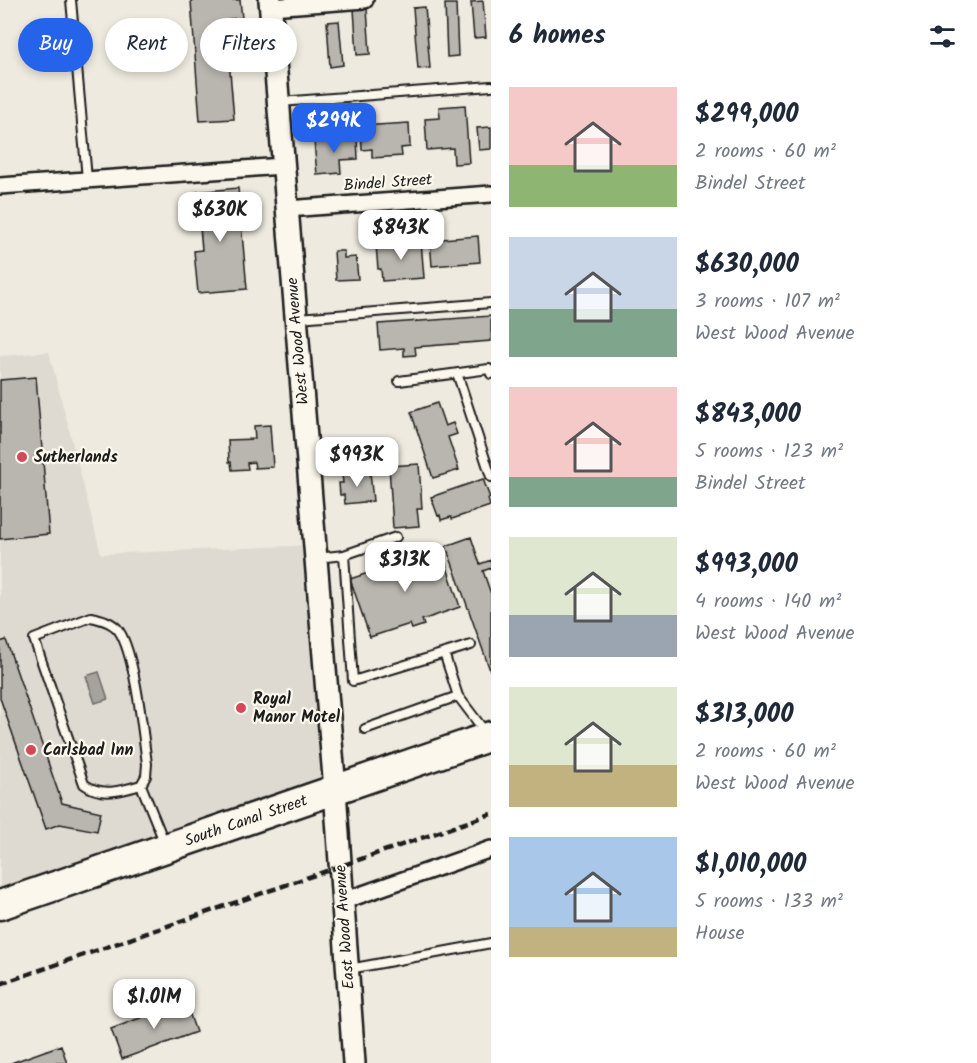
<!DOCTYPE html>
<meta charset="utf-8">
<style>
:root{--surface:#fff;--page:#f6f6f7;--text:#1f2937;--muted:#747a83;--accent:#2563eb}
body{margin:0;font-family:Kalam,sans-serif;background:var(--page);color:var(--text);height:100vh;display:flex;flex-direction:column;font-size:22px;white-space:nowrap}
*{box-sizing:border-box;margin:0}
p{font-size:20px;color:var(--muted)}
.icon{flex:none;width:33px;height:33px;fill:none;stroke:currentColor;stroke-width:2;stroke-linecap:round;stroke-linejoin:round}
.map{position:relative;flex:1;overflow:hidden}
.side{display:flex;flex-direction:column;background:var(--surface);width:486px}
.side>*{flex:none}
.top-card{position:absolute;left:18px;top:18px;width:382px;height:54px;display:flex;gap:12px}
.price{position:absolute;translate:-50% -51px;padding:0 14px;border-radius:12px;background:#fff;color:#222;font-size:20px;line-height:39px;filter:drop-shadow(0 2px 3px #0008)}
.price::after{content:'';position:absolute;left:50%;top:36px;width:18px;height:14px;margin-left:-9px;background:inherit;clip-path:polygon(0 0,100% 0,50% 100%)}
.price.on{background:var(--accent);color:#fff}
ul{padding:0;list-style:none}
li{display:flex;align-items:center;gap:18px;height:150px;padding:0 18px}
li span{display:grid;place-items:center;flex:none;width:168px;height:120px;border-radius:0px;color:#555}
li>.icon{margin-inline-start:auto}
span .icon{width:72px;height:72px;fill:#fffc;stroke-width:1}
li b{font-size:26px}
h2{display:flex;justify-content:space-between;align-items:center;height:72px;padding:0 18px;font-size:26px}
.tag{padding:0 21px;border-radius:27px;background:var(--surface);box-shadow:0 3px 9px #0003;font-size:21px;line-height:54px}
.tag.on{background:var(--accent);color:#fff}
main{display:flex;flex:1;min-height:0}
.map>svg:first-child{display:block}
.built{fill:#dedad1}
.water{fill:#a6a39d;stroke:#6f6d69;stroke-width:1.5}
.building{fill:#b9b6af;stroke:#1c1c1c;stroke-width:1.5}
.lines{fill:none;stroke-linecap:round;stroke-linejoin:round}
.lane-casing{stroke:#1c1c1c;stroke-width:12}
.street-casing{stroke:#1c1c1c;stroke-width:20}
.secondary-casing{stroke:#1c1c1c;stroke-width:26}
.highway-casing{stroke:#1c1c1c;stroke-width:33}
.lane{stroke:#fbf7ec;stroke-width:8}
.street{stroke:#fbf7ec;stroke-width:15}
.secondary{stroke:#fbf7ec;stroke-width:21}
.highway{stroke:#fbf7ec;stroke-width:28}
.rail{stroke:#1c1c1c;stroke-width:4.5;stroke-dasharray:9 4.5;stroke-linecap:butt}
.poi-dot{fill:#d1495b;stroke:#fbf7ec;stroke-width:2}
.labels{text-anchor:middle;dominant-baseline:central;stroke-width:4.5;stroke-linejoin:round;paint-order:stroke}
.street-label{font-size:16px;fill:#1c1c1c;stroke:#fbf7ec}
.poi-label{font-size:16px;font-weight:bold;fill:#1c1c1c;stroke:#fbf7ec;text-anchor:start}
</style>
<main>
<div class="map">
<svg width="491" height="1063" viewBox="0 0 491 1063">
<rect width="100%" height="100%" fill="#eeeadf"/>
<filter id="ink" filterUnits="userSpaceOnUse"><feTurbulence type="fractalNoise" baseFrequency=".0167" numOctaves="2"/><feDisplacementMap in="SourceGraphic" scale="12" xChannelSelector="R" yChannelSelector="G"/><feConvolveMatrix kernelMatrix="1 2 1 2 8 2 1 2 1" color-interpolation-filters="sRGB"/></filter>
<g filter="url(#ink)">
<path class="built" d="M49,352L101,554L315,545L335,790L0,905V356Z"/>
<path class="water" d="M99,672L108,699L95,703L86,676Z"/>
<path class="building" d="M198,0H240L242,18L229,19L230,24H226L234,119L200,121L191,1Z
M483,1L486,37L474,38L471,2Z
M445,4H456L458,56L447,57Z
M425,7L430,68L418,69L413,8Z
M354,9H367L370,54L357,55Z
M339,21L343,65L330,67L327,22Z
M338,104L339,121L318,123L317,106Z
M465,105L469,163L454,164L453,148L427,150L425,119L440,118L439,107Z
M409,123L410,147L401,148L402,156L372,158V149L362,150L361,126Z
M491,127V149L479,150L477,128Z
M357,138L358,159L340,160L341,173L317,175L314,141Z
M238,188L247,289L198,293L194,251L202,250L197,192Z
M478,236L480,262L432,266L430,240Z
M421,241L424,278L382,281L381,269H378L376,245Z
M334,251H344V258L356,257L358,279L336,280Z
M491,316V341L415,347L416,355L404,356V348L380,350L378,324Z
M36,377L49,534L0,539V380Z
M437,403L445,426L453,423L457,434L448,437L459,470L433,478L411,412Z
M270,425L273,467L255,468L254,462L247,463L248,469L232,470L231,462H229L228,440L255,439L254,426Z
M374,442L375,458L328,462L327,446Z
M419,464L422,509H417L419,526L393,528L389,466Z
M370,472L373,501L345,504L344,495H340L339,483H343L342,474Z
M483,479L490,498L488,499L490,506L452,519L451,517L441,520L440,515L438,516L431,497Z
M471,537L480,564L491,560V568L483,571L491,594V673L446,546Z
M441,549L460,607L422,620L424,625L412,629L410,624L370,637L350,579Z
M6,640L62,803L101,812L97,831L60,824L46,829L0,698V642Z
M185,1001L196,1032L122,1059L111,1029Z
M61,1045L67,1063H11Z"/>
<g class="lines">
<g class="lane-casing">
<path id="lane" d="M71,0L87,179
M280,102L491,86
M298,318L491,303
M457,373L491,477
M399,381L489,369L491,374
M344,555L353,681L471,645
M317,558L344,555L396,537
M91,617C101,619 113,622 119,631C135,654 143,733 147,764L146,776L141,785C121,791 101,797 84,784L34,639Z
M444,653L458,696L486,733
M365,729L458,696
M141,785L165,844
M349,969L491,943"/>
</g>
<g class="street-casing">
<path id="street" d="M270,7L365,0
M0,186L283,166
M287,209L491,194
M343,901L491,849"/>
</g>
<g class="secondary-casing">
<path id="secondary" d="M270,0L335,790L354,1063"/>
</g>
<g class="highway-casing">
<path id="highway" d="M0,905L491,736"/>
</g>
<use href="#lane" class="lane"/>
<use href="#street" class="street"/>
<use href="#secondary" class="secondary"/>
<use href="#highway" class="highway"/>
<path class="rail" d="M0,984L491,814"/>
</g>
</g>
<g class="poi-dot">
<circle cx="22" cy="457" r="6"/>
<circle cx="241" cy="708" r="6"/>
<circle cx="31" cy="750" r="6"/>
</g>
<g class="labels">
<g class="street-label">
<text transform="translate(388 183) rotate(-4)">Bindel Street</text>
<text transform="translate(298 341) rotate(-95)">West Wood Avenue</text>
<text transform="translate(246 821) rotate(-19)">South Canal Street</text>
<text transform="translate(345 927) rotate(-94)">East Wood Avenue</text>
</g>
<g class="poi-label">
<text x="34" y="457">Sutherlands</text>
<text x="253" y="699">Royal<tspan x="253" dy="18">Manor Motel</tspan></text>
<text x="43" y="750">Carlsbad Inn</text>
</g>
</g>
</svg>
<b class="price on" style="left:334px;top:154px">$299K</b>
<b class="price" style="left:220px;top:243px">$630K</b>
<b class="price" style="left:401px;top:261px">$843K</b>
<b class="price" style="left:357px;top:488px">$993K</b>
<b class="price" style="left:405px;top:593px">$313K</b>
<b class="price" style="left:154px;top:1030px">$1.01M</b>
<div class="top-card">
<a class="tag on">Buy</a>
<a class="tag">Rent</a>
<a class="tag">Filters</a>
</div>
</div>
<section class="side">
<h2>6 homes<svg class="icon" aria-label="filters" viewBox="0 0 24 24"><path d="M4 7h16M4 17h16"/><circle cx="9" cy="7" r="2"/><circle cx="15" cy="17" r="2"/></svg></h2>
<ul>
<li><span style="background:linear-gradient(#f6c9c9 65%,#8fb573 0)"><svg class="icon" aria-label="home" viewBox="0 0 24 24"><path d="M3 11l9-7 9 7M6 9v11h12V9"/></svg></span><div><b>$299,000</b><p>2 rooms · 60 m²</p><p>Bindel Street</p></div></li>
<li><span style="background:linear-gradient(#c9d6e8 60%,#7fa58c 0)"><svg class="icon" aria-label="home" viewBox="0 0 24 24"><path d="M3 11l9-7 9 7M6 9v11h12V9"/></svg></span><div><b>$630,000</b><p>3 rooms · 107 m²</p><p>West Wood Avenue</p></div></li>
<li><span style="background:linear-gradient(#f6c9c9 75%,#7fa58c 0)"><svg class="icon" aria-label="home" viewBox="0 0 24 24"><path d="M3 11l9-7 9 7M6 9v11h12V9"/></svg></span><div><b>$843,000</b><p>5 rooms · 123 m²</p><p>Bindel Street</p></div></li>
<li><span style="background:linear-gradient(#dfe7d0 65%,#9aa5b1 0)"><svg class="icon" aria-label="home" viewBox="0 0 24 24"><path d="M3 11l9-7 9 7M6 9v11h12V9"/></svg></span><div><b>$993,000</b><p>4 rooms · 140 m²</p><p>West Wood Avenue</p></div></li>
<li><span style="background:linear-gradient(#dfe7d0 65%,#c2b280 0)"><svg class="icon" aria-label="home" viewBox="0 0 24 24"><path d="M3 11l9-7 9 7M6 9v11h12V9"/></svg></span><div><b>$313,000</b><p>2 rooms · 60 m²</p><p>West Wood Avenue</p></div></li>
<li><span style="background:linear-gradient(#a9c7e8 75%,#c2b280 0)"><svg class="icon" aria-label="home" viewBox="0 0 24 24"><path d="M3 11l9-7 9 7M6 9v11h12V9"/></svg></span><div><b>$1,010,000</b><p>5 rooms · 133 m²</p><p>House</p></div></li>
</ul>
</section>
</main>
